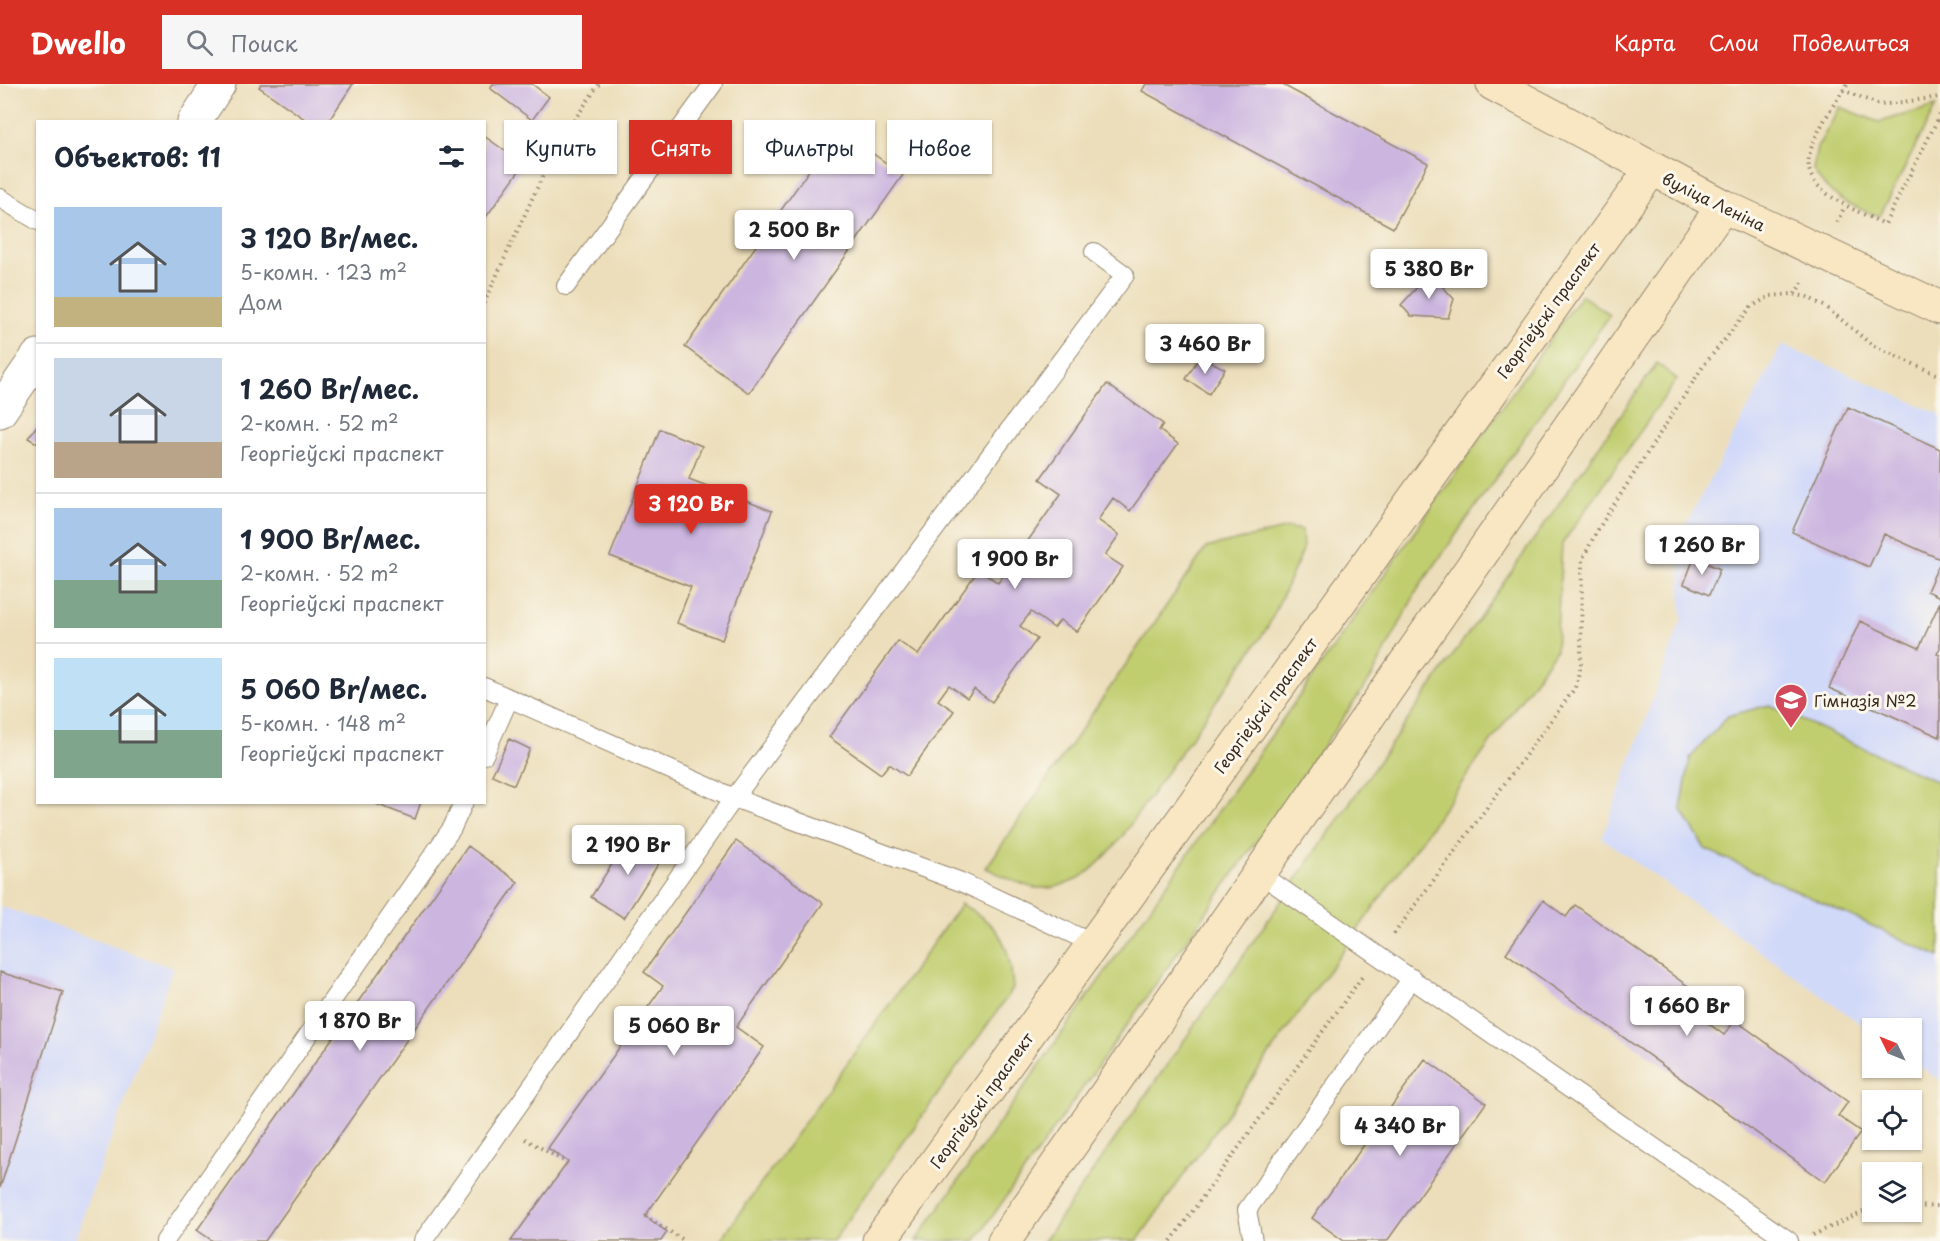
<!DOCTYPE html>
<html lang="ru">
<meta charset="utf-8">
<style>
:root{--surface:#fff;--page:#f6f6f7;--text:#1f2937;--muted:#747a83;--line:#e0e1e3;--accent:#d93025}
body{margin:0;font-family:"Playpen Sans",sans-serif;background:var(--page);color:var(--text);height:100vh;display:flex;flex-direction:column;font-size:22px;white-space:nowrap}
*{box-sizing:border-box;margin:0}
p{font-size:20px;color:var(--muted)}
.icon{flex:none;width:33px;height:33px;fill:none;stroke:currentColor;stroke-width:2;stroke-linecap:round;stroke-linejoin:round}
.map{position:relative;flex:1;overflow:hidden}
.details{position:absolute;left:36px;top:36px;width:450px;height:684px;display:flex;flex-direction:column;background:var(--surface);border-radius:0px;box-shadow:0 2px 4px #0004}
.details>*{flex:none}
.guide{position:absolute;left:504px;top:36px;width:570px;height:54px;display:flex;gap:12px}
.needle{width:39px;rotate:313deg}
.fabs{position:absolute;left:1862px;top:934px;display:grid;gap:12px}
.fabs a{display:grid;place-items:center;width:60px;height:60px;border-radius:0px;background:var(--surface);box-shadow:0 2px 4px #0004;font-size:30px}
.price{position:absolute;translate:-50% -51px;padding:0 14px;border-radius:6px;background:#fff;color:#222;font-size:20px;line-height:39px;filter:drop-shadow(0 2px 3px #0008)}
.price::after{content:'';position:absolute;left:50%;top:36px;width:18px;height:14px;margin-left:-9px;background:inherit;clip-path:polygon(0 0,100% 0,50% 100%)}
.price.selected{background:var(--accent);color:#fff}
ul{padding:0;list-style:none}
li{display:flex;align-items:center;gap:18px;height:150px;padding:0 18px}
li+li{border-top:2px solid var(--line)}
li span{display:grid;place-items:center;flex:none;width:168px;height:120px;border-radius:0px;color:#555}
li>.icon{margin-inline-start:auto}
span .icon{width:72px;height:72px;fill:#fffc;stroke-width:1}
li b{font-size:26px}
h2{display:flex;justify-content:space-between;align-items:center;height:72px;padding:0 18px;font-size:26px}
.tag{padding:0 21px;border-radius:0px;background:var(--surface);box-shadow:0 2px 4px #0004;font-size:21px;line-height:54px}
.tag.selected{background:var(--accent);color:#fff}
header{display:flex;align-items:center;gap:36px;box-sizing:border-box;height:84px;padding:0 30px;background:var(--accent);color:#fff}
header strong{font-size:28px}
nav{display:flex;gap:33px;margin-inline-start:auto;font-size:21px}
.search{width:420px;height:54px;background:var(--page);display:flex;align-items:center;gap:15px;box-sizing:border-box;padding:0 21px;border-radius:0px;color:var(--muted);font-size:22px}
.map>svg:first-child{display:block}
.built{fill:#d1d9f9}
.green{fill:#c1ce70;stroke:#7e7c47;stroke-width:1.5}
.building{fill:#ccb6e0}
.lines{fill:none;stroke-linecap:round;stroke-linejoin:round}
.service-casing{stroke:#94846c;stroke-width:20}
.minor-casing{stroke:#94846c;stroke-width:35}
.secondary-casing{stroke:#94846c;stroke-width:35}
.path{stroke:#94846c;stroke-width:4;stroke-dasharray:1.5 4.5;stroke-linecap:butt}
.service{stroke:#fff;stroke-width:18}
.minor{stroke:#fff;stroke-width:33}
.secondary{stroke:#f9e7c3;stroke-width:33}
.labels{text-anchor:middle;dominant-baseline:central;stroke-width:6;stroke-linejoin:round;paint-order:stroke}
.street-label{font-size:16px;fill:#3b2a1e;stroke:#fbf7ec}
.poi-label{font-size:16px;fill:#3b2a1e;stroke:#fbf7ec;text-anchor:start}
</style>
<header>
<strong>Dwello</strong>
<div class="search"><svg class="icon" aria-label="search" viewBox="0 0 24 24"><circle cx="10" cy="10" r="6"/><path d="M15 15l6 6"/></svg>Поиск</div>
<nav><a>Карта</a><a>Слои</a><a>Поделиться</a></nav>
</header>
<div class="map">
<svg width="1940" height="1157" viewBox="0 0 1940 1157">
<rect width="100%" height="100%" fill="#fbf7ec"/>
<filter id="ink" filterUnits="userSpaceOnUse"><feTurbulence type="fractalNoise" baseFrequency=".0167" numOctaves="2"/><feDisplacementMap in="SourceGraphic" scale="12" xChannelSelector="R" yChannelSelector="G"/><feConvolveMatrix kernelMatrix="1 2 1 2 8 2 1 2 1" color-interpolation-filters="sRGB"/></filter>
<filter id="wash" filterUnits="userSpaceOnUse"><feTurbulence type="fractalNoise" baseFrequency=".008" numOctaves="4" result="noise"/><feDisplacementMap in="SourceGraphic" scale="24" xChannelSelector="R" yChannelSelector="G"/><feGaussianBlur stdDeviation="1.35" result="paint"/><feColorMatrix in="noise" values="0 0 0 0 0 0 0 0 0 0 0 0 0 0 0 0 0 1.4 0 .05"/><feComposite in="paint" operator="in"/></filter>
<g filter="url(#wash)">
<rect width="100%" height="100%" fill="#ecdeba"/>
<path class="built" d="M1782,261L1940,330V997L1911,976V945H1872V948L1602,754L1682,535L1678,455Z
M0,822L173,884L74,1157H0Z"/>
<path class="green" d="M1936,22L1880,132C1852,124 1827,111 1813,86L1817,64L1840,23L1879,38Z
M1581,211L1610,231L1418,505L1371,594L975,1157H916Z
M1657,279L1677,295L1562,460L1556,566L1137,1157H1044Z
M1288,444L1302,446L1303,466L1268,543L1121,754C1099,781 1076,806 1037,804C1025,804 998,789 986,784L1206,464Z
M1769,621L1940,699V873L1705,765L1681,725L1690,674L1728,632Z
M961,820C1001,842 1010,859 1013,905L833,1157H720Z"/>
<g id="blocks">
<path class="building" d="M261,0H353L328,38H309L259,3Z
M493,0H532L549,13L532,36L490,4Z
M1146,0H1281L1428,79L1393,144L1142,7Z
M838,45L903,91L749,309L685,263Z
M484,52L524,80L484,136Z
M1430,189L1454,215L1448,234L1411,232L1401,221Z
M1200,272L1225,285L1209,310L1186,295Z
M1107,300L1163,340L1159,346L1178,360L1130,427L1113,414L1098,436L1119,451L1105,471L1123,483L1077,548L1060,536L1054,544L1031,528L1020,542L1037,555L992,618L974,605L967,614L949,601L938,616L954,627L907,692L889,680L881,690L829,653L898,557L918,571L979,485L998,499L1061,410L1040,395Z
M1848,323L1940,365V475L1884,450L1869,483L1792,448Z
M38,340V360L28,354Z
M660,345L702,362L689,395L772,427L722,556L677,539L691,503L610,472Z
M1694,474L1720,485L1709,511L1684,500Z
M1940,478V513L1927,507Z
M1940,518V564L1937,570L1940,571V653L1829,604L1860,537L1919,564Z
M509,655L530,665L514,701L492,691Z
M371,718H421L415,735Z
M631,750L664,771L624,834L591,813Z
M736,757L823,819L736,943L764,963L645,1132L667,1148L661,1157H511L568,1078L548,1064L663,902L644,888Z
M468,762L518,798L265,1157H213L197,1146Z
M1543,816L1566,833L1575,821L1689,903L1678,917L1724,951L1735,936L1848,1018L1838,1032L1861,1048L1825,1098L1506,869Z
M0,888L63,908L0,1104Z
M1425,975L1486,1019L1387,1157H1344L1312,1134Z"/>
</g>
</g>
<g filter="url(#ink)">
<use href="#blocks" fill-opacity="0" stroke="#94846c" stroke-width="1.5"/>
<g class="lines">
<g class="service-casing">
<path id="service" d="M0,114L38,137
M566,202L713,0
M484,603L734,714L1125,191L1094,168
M484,671L509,615
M1259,789L1789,1157
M165,1157L452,744L464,718
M423,1157L734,714L961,798L1094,860
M1253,1157L1247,1126L1412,894"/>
</g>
<g class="minor-casing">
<path id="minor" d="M194,38L219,0
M0,327L38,272"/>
</g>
<g class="secondary-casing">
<path id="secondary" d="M1493,0L1723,122L1940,224
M879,1157L1651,86
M1004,1157L1723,122"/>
</g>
<path class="path" d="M1847,0C1792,85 1789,98 1885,140L1940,31
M1843,6L1880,21L1940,13
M1837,138L1845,122
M1795,210L1803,197
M484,219L556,63L599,0
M1394,850L1575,604L1581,581L1582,476L1597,447L1704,281L1751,223L1770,212L1793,210L1807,213L1826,223L1872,261L1940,292
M525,1055L564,1077
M1911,1123L1940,1122
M645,1132L685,1157
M1813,1151L1872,1124
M1171,1157L1362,893"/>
<use href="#service" class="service"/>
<use href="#minor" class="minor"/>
<use href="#secondary" class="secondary"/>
</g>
</g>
<defs>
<g id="school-pin" transform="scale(1.725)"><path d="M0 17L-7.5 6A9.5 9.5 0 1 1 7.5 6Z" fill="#d1495b" stroke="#fbf7ec"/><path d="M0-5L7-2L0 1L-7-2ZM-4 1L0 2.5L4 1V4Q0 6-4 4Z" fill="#fff"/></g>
</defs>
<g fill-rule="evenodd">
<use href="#school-pin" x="1791" y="616"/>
</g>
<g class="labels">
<g class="street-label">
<text transform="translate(1714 117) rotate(26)">вуліца Леніна</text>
<text transform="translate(1548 226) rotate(-54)">Георгіеўскі праспект</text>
<text transform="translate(1265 621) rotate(-54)">Георгіеўскі праспект</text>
<text transform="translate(981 1016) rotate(-54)">Георгіеўскі праспект</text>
</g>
<g class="poi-label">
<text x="1814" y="616">Гімназія №2</text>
</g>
</g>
</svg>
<div class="fabs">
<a><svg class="needle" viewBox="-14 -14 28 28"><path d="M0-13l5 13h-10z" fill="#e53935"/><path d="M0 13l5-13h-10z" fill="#747a83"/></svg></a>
<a><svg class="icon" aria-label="locate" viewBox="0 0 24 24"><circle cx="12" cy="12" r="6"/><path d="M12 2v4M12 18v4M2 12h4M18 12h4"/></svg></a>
<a><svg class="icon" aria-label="layers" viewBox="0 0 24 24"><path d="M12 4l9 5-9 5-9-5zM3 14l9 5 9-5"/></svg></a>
</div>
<b class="price" style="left:794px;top:177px">2 500 Br</b>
<b class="price" style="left:1429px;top:216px">5 380 Br</b>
<b class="price" style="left:1205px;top:291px">3 460 Br</b>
<b class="price selected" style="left:691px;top:451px">3 120 Br</b>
<b class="price" style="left:1702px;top:492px">1 260 Br</b>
<b class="price" style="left:1015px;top:506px">1 900 Br</b>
<b class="price" style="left:628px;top:792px">2 190 Br</b>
<b class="price" style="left:1687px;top:953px">1 660 Br</b>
<b class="price" style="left:360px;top:968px">1 870 Br</b>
<b class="price" style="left:674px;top:973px">5 060 Br</b>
<b class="price" style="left:1400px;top:1073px">4 340 Br</b>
<div class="guide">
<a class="tag">Купить</a>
<a class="tag selected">Снять</a>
<a class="tag">Фильтры</a>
<a class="tag">Новое</a>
</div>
<section class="details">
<h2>Объектов: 11<svg class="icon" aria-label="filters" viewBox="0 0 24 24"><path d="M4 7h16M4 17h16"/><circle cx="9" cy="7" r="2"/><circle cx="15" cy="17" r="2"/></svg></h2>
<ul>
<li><span style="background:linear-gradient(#a9c7e8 75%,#c2b280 0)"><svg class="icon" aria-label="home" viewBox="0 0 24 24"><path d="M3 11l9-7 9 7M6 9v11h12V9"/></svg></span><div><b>3 120 Br/мес.</b><p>5-комн. · 123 m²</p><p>Дом</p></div></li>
<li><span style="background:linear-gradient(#c9d6e8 70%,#b9a48a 0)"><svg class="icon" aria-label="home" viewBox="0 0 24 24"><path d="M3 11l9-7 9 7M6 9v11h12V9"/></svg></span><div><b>1 260 Br/мес.</b><p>2-комн. · 52 m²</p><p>Георгіеўскі праспект</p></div></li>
<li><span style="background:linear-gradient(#a9c7e8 60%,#7fa58c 0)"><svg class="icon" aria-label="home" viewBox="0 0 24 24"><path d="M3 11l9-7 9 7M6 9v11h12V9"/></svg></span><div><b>1 900 Br/мес.</b><p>2-комн. · 52 m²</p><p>Георгіеўскі праспект</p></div></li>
<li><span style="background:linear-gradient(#bfe0f5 60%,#7fa58c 0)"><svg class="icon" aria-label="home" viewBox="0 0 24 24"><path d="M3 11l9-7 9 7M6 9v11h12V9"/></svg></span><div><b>5 060 Br/мес.</b><p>5-комн. · 148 m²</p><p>Георгіеўскі праспект</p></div></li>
</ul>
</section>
</div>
